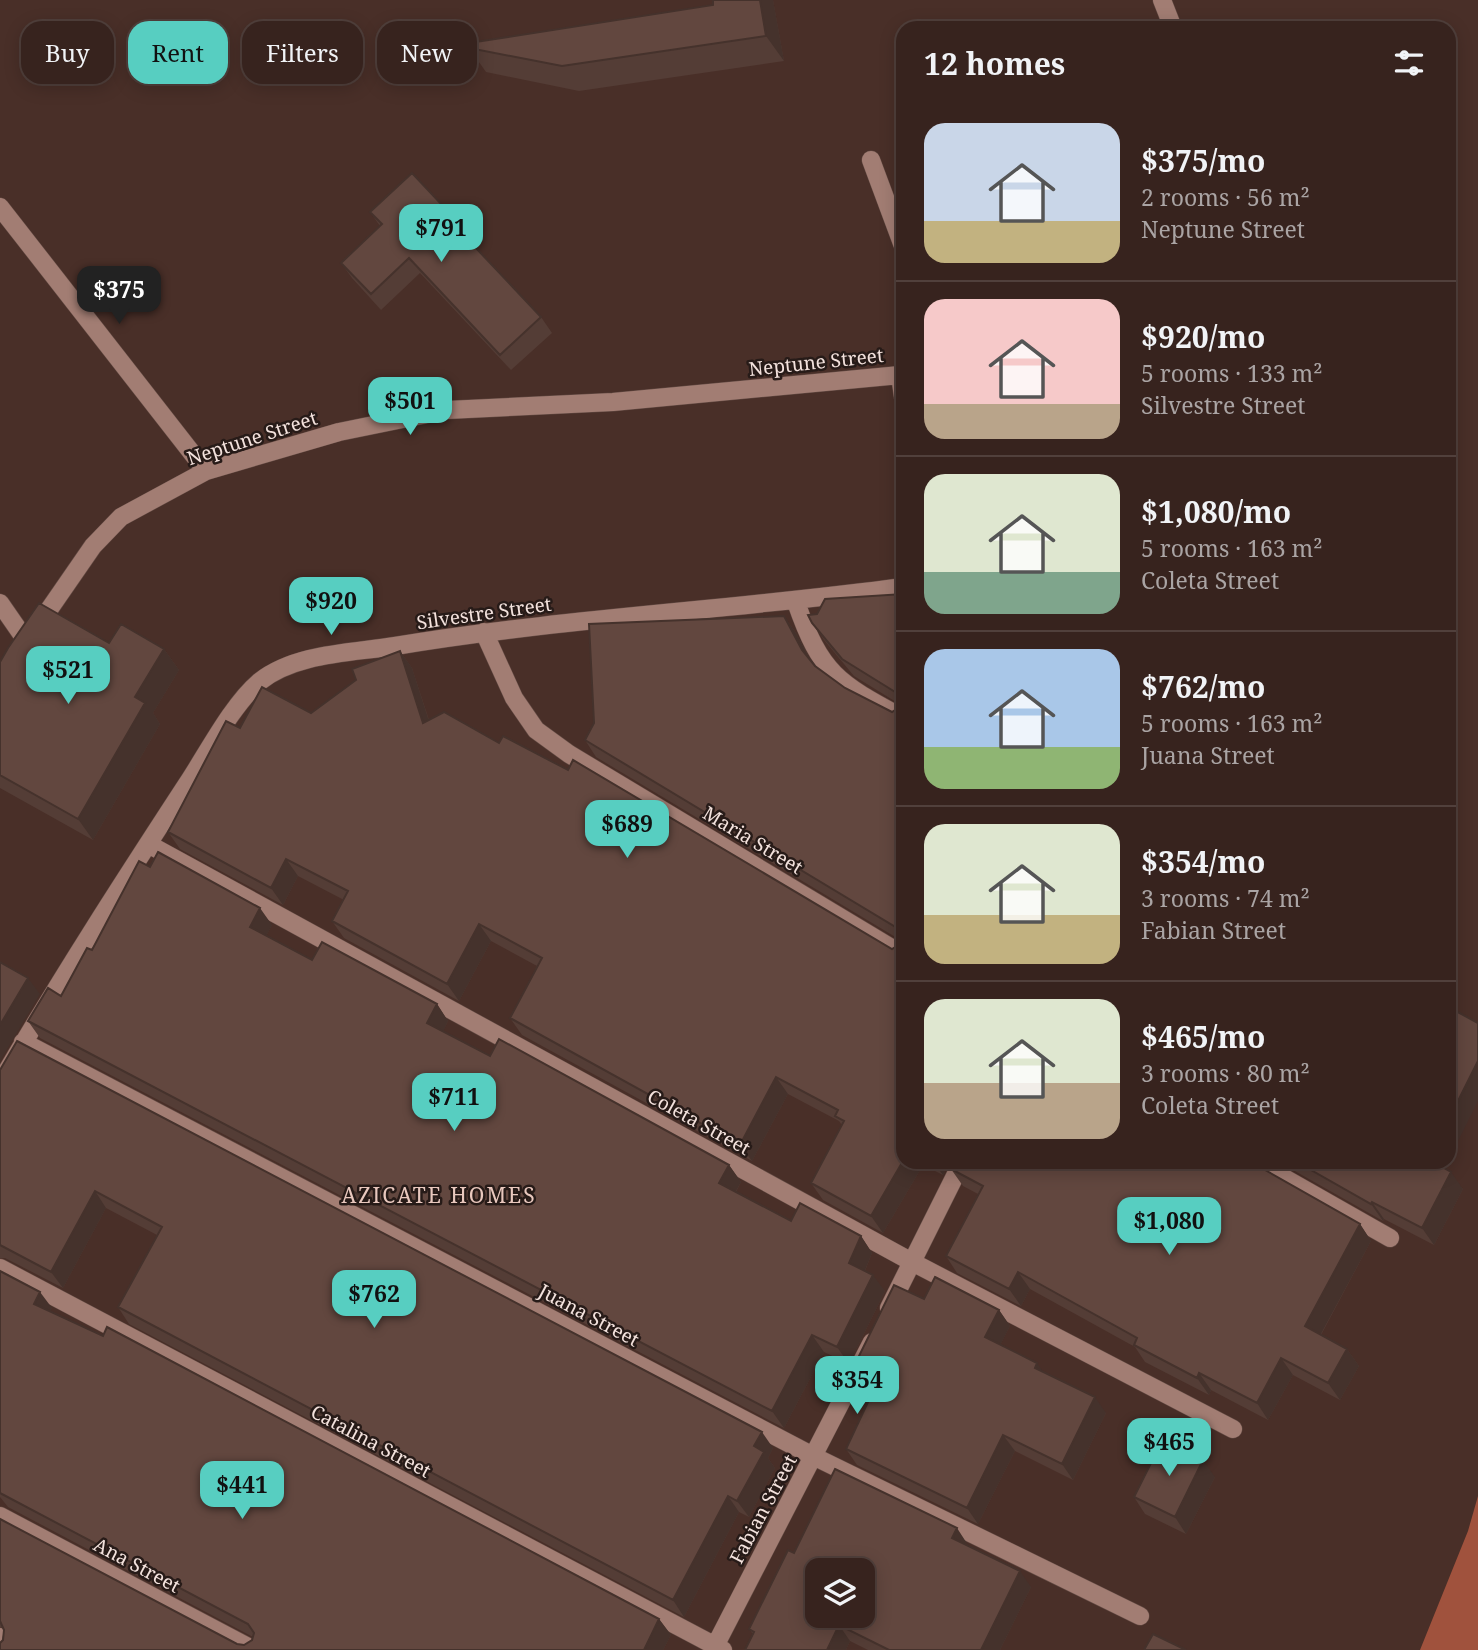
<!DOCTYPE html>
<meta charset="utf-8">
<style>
:root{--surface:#37231e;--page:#3e2b27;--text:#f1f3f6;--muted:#aaa4a4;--line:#51403c;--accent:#57cec1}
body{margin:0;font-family:"Noto Serif",serif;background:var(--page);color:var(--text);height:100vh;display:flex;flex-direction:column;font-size:26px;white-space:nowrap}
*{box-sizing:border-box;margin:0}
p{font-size:23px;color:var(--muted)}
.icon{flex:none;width:38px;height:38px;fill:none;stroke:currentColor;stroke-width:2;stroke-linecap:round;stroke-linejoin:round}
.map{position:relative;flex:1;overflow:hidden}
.panel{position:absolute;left:896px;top:21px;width:560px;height:1148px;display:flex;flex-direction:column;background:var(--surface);border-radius:21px;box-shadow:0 4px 18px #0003,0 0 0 2px var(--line)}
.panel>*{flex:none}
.banner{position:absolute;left:21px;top:21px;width:665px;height:63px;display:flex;gap:14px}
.controls{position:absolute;left:805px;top:1558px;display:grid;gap:14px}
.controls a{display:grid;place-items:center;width:70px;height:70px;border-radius:14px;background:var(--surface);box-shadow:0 4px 18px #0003,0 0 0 2px var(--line);font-size:35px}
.price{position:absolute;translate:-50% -60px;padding:0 16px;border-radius:14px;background:var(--accent);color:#111;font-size:23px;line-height:46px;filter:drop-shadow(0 2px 4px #0008)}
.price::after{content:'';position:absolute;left:50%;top:42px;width:21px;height:16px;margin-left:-10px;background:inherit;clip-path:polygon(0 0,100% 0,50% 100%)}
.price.active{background:#222;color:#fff}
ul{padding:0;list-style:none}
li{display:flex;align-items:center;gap:21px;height:175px;padding:0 28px}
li+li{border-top:2px solid var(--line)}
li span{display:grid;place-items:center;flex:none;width:196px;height:140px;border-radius:21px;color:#555}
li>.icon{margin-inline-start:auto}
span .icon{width:84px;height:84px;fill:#fffc;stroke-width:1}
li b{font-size:30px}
h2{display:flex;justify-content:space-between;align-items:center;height:84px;padding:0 28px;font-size:30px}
.chip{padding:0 24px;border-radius:21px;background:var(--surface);box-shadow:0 4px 18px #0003,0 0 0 2px var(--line);font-size:24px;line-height:63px}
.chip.active{background:var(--accent);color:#111}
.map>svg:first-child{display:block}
.water{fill:#a0523d}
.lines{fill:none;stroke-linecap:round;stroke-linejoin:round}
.minor-casing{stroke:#644c45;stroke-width:19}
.minor{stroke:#a27d73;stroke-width:18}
.wall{fill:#543d36}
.shaded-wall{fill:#45322c}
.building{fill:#62473f;stroke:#45322c;stroke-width:2;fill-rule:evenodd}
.labels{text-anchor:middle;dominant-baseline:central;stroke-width:5;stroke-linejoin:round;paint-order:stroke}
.street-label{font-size:19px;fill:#f3e2dd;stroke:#271b18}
.neighbourhood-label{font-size:21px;letter-spacing:2px;fill:#e9c8be;stroke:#271b18}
</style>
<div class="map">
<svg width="1478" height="1650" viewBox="0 0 1478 1650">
<rect width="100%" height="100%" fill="#492f28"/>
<path class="water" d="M1478,1496V1650H1420L1468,1531Z"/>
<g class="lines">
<g class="minor-casing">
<path id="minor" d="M1162,0L1173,28
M871,160L903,246
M0,207L206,471
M900,375L903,397
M796,602C821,674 838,683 903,718
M0,603L27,642
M37,627L93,546L121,517L206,471L339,432L447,410L613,402L900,375
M484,632L514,698L536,730L569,754L903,955
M148,844L912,1262L1233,1429
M23,1042L815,1457L1140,1616
M0,1083C59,981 123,882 187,784C207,754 232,705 259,682C295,653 352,653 395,646C563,618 734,610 903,587
M1256,1162L1390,1238
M0,1268L723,1650
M889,1308L962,1162
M0,1516L254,1650
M0,1637L5,1650
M713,1650L872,1342"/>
</g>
<use href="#minor" class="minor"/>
</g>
<path class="wall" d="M713,0H773L784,61L579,91L486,72L469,48L713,5Z
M444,207L455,222L453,224L541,317L552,333L511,370L420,273L381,310L352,278L341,263L380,226L370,212Z
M903,594V1162H950L943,1175L923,1165L883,1233L823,1200L811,1183L842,1125L839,1121L788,1094L752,1161L522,1035L510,1018L537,966L491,941L459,1001L344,938L332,921L344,900L298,876L283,905L180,849L168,832L240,728L311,713L400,651L412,668L429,720L499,743L892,949L900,944L902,941L596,757L585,740L784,616L796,633L810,659L815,666L845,688L892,712L901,705L854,676L824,640L812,623L817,614Z
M109,643L164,649L179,670L153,713L160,724L93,840L0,788V662Z
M272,925L266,936L312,960L437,1004L448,1021L443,1031L490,1056L729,1165L741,1182L736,1192L791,1221L861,1236L872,1253L865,1271L885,1291L849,1364L824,1352L784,1428L40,1038L28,1021L61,996L92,950Z
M0,1070L773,1448L768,1458L775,1468L749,1517L739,1512L684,1617L129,1324L118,1307L157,1235L106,1208L63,1288L5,1258H0Z
M1279,1162H1448L1444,1168L1463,1189L1434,1245L1384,1219L1383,1221Z
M951,1169L1360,1224L1371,1241L1321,1335L1347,1349L1359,1366L1340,1400L1293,1375L1268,1420L1211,1390L1209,1395L1145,1362L1135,1347L1030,1289L1021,1306L957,1273L946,1256L978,1194L963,1186Z
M0,1271L52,1308L50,1311L659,1619L671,1635L663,1650H0L4,1630L3,1627H0V1519L237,1644L244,1645L252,1640L253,1637L8,1507L0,1497Z
M924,1299L999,1310L1010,1326L1000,1345L1106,1413L1073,1480L1015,1451L978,1524L857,1465L846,1449L879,1379L869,1374L858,1358Z
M1215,1477L1186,1534L1145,1514L1134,1497Z
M968,1545L1031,1587L1000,1650H868L850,1641L846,1650H745L753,1634L749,1629L794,1553Z"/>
<path class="shaded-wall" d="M760,0H773L784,61L766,36Z
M784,616L796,633L814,667L802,650Z
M164,649L179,670L153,713L160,724L93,840L78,819L135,697Z
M400,651L412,668L435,740L423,723Z
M286,859L298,876L283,905L271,888Z
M260,908L272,925L262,944L250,927Z
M479,924L491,941L459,1001L447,984Z
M28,978L40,994L0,1061V1025Z
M437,1004L448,1021L439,1040L427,1023Z
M1478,1061V1101L1449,1159V1119Z
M776,1077L788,1094L752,1161L740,1145Z
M903,1162H921L923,1165L883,1233L871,1216Z
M933,1162H950L943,1175Z
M1430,1162H1448L1440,1177Z
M729,1165L741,1182L731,1200L719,1183Z
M1451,1172L1463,1189L1434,1245L1422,1228Z
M95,1191L106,1208L63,1288L51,1272Z
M1372,1202L1384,1219L1383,1221L1371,1204Z
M1360,1224L1371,1241L1316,1343L1305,1326Z
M861,1236L872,1253L861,1280L849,1263Z
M1018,1272L1030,1289L1021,1306L1009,1289Z
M873,1275L885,1291L849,1364L837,1347Z
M40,1292L52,1308L46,1320L34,1304Z
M999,1310L1010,1326L996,1353L985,1337Z
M812,1335L824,1352L784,1428L772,1411Z
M1347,1349L1359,1366L1340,1400L1328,1383Z
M1281,1358L1293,1375L1268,1420L1257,1403Z
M1037,1363L1048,1379L1035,1368Z
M1199,1373L1211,1390L1209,1395L1197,1378Z
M1095,1397L1106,1413L1073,1480L1062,1464Z
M762,1432L773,1448L768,1458L775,1468L749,1517L737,1501L754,1446Z
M1003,1435L1015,1451L978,1524L967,1508Z
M1203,1460L1215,1477L1186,1534L1175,1517Z
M728,1496L739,1512L684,1617L673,1600Z
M957,1528L968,1545L964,1554L952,1538Z
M1020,1571L1031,1587L1000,1650H981Z
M659,1619L671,1635L663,1650H644Z
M839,1625L850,1641L846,1650H827Z"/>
<path class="building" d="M713,0H760L766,36L562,66L469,48V43L713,5Z
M412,173L444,207L440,210L541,317L500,355L409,258L371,294L341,263L382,224L370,212Z
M903,594V1161L871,1216L811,1183L844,1121L835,1116L838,1110L776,1077L740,1145L510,1018L542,958L479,924L447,984L332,921L348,891L286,859L271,888L168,832L226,721L240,728L262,687L311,713L356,680L352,669L400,651L423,723L444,712L499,743L503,736L568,770L573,760L892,949L900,944L902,939L897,928L585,740L594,723L589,624L784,616L802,650L815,666L845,688L892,712L901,706L900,695L842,659L812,623L808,615L817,614L825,599Z
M39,603L109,643L121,624L164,649L135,697L145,703L78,819L0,775V662L8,648Z
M158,852L260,908L250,927L312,960L322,942L437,1004L427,1023L490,1056L499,1039L729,1165L719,1183L791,1221L800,1203L861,1236L849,1263L873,1275L837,1347L812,1335L772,1411L28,1021L48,988L61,996L87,948L92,950L139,861L150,867Z
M0,962L28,978L0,1025Z
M1454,1010L1478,1023V1061L1449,1119V1019Z
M17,1041L762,1432L754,1446L764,1452L737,1501L728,1496L673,1600L118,1307L162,1227L95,1191L51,1272L0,1245V1070Z
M954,1162H1251L1360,1224L1305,1326L1347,1349L1328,1383L1281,1358L1257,1403L1199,1373L1197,1378L1134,1345L1137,1338L1018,1272L1009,1289L946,1256L983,1186L951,1169Z
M1297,1162H1433L1451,1172L1422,1228L1372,1202L1371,1204Z
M0,1271L40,1292L34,1304L103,1336L107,1327L659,1619L644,1650H0V1643L3,1640L4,1630L0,1621V1519L237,1644L244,1645L252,1640L254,1633L248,1624L0,1493Z
M935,1277L999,1310L985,1337L1037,1363L1035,1368L1095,1397L1062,1464L1003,1435L967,1508L846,1449L883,1370L858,1358L894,1285L924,1299Z
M1163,1439L1203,1460L1175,1517L1134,1497Z
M835,1469L957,1528L952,1538L1020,1571L981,1650H889L839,1625L827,1650H745L754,1632L749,1629L788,1550L794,1553ZM817,1570H863V1615H817Z
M1153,1634L1186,1650H1144Z"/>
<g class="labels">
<g class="street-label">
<text transform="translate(816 362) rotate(-6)">Neptune Street</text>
<text transform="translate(252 438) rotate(-18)">Neptune Street</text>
<text transform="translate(484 613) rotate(-8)">Silvestre Street</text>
<text transform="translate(753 840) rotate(31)">Maria Street</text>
<text transform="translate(699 1122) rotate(29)">Coleta Street</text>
<text transform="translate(589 1315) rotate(28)">Juana Street</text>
<text transform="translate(371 1441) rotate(28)">Catalina Street</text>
<text transform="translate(763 1509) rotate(-62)">Fabian Street</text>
<text transform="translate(137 1565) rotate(28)">Ana Street</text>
</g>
<g class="neighbourhood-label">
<text x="439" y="1195">AZICATE HOMES</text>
</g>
</g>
</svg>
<div class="controls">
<a><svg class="icon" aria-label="layers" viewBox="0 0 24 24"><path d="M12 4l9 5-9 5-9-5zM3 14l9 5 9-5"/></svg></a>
</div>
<b class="price" style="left:441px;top:264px">$791</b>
<b class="price active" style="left:119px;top:326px">$375</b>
<b class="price" style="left:410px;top:437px">$501</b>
<b class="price" style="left:331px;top:637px">$920</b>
<b class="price" style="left:68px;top:706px">$521</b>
<b class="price" style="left:627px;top:860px">$689</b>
<b class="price" style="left:454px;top:1133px">$711</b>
<b class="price" style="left:1169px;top:1257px">$1,080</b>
<b class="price" style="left:374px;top:1330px">$762</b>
<b class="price" style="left:857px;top:1416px">$354</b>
<b class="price" style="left:1169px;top:1478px">$465</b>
<b class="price" style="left:242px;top:1521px">$441</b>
<div class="banner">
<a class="chip">Buy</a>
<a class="chip active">Rent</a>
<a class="chip">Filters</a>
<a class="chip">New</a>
</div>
<section class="panel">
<h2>12 homes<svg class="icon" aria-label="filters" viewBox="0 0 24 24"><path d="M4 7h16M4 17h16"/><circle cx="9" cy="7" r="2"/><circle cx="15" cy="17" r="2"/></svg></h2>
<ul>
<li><span style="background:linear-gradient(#c9d6e8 70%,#c2b280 0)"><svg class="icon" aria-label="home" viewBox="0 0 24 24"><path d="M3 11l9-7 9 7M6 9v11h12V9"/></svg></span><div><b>$375/mo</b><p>2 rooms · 56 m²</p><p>Neptune Street</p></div></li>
<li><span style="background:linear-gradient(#f6c9c9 75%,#b9a48a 0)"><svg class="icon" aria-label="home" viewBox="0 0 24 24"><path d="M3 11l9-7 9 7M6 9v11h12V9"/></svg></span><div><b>$920/mo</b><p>5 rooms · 133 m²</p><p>Silvestre Street</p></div></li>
<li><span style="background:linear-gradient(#dfe7d0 70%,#7fa58c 0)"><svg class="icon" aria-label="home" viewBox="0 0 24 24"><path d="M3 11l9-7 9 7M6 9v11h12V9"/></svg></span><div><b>$1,080/mo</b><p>5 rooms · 163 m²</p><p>Coleta Street</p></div></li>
<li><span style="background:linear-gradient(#a9c7e8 70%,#8fb573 0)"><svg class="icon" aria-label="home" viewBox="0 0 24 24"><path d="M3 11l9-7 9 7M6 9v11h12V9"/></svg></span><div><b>$762/mo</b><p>5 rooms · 163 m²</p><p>Juana Street</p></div></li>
<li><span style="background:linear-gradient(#dfe7d0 65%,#c2b280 0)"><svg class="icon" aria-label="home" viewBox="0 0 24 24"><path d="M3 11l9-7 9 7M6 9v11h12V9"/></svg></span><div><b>$354/mo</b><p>3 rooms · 74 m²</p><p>Fabian Street</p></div></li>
<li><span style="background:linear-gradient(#dfe7d0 60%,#b9a48a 0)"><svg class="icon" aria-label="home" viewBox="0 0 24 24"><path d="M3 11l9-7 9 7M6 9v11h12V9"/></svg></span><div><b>$465/mo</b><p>3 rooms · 80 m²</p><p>Coleta Street</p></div></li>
</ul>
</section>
</div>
